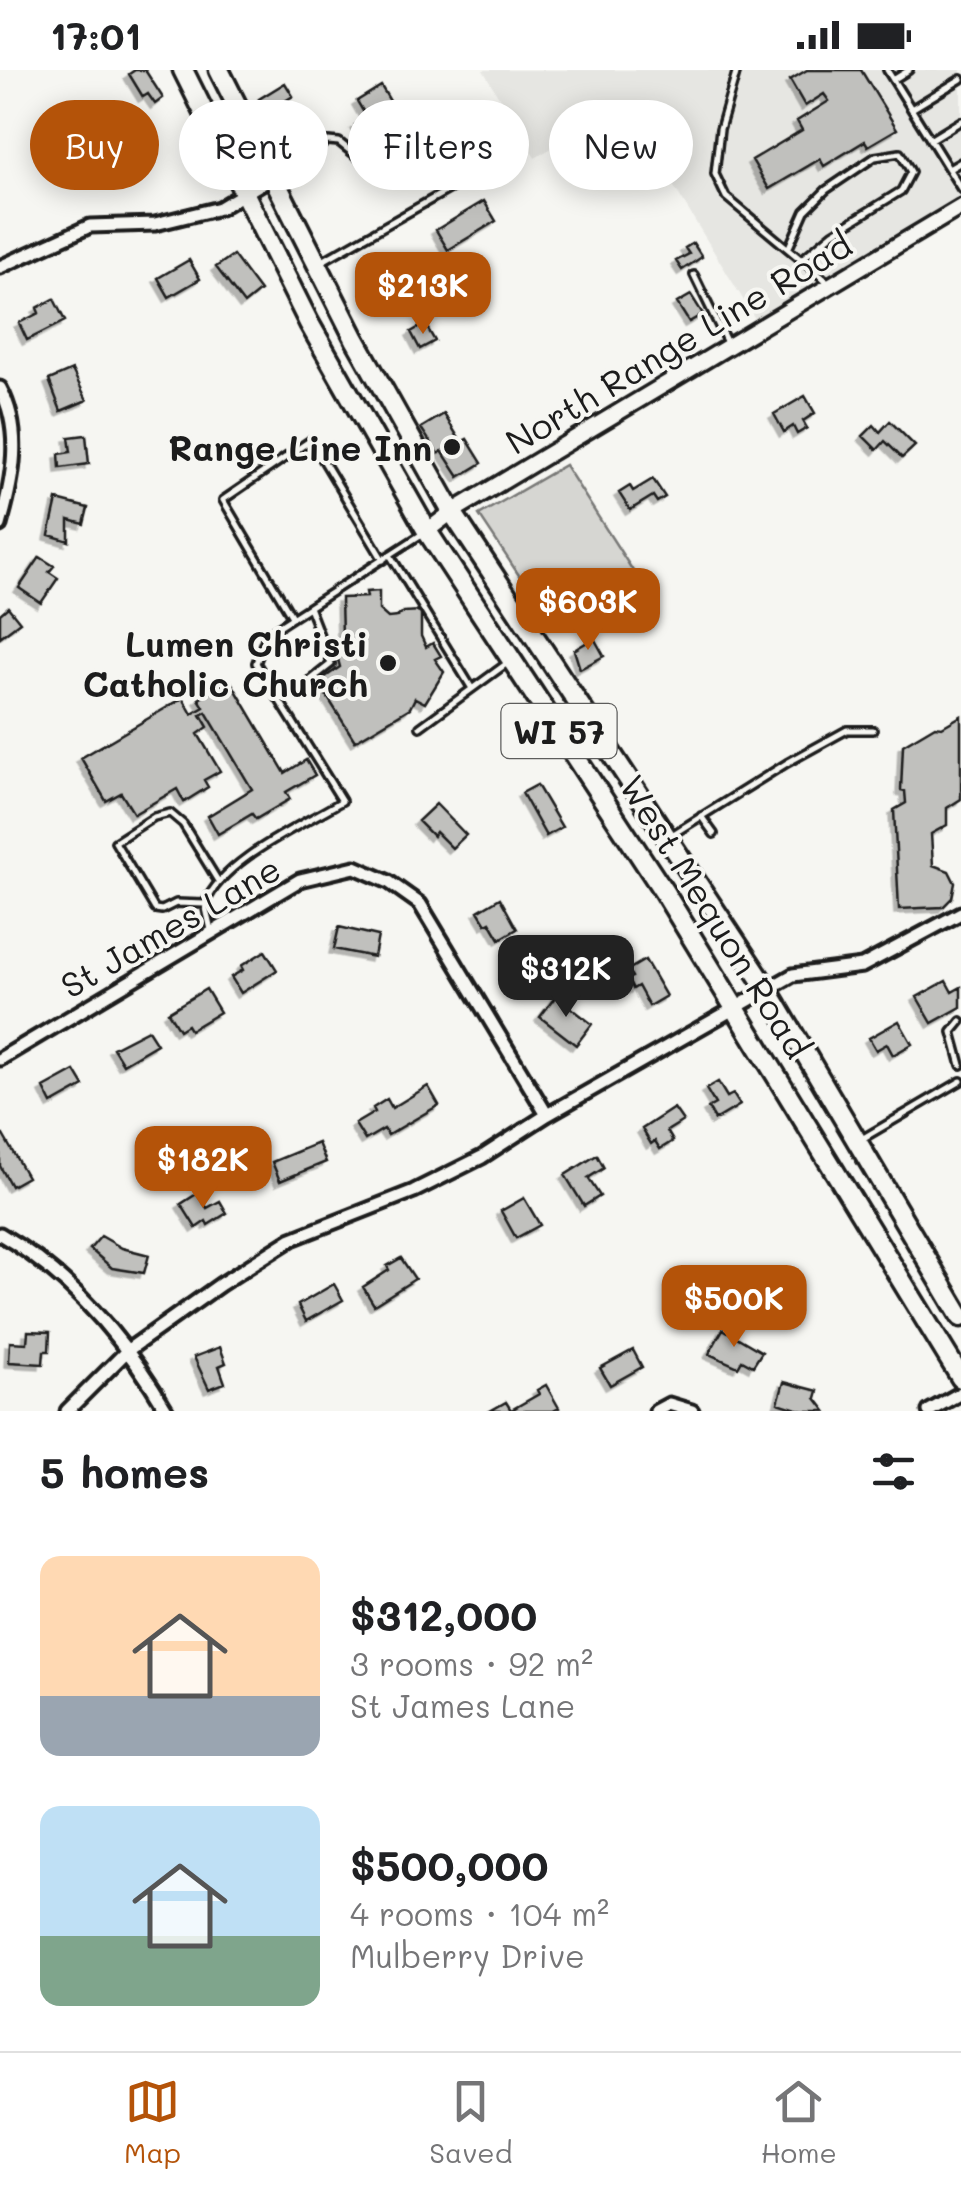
<!DOCTYPE html>
<meta charset="utf-8">
<style>
:root{--surface:#fff;--page:#f6f6f6;--text:#202124;--muted:#757577;--line:#e0e0e0;--accent:#b45309}
body{margin:0;font-family:Mali,sans-serif;background:var(--page);color:var(--text);height:100vh;display:flex;flex-direction:column;font-size:38px;white-space:nowrap}
*{box-sizing:border-box;margin:0}
p{font-size:32px;color:var(--muted)}
.icon{flex:none;width:55px;height:55px;fill:none;stroke:currentColor;stroke-width:2;stroke-linecap:round;stroke-linejoin:round}
.map{position:relative;height:1341px;overflow:hidden}
.side{display:flex;flex-direction:column;background:var(--surface);flex:1}
.side>*{flex:none}
.guide{position:absolute;left:30px;top:30px;width:902px;height:90px;display:flex;gap:20px}
.price{position:absolute;translate:-50% -85px;padding:0 22px;border-radius:20px;background:var(--accent);color:#fff;font-size:32px;line-height:65px;filter:drop-shadow(0 2px 5px #0008)}
.price::after{content:'';position:absolute;left:50%;top:60px;width:30px;height:22px;margin-left:-15px;background:inherit;clip-path:polygon(0 0,100% 0,50% 100%)}
.price.active{background:#222;color:#fff}
ul{padding:0;list-style:none}
li{display:flex;align-items:center;gap:30px;height:250px;padding:0 40px}
li span{display:grid;place-items:center;flex:none;width:280px;height:200px;border-radius:20px;color:#555}
li>.icon{margin-inline-start:auto}
span .icon{width:120px;height:120px;fill:#fffc;stroke-width:1}
li b{font-size:42px}
h2{display:flex;justify-content:space-between;align-items:center;height:120px;padding:0 40px;font-size:42px}
.tag{padding:0 35px;border-radius:45px;background:var(--surface);box-shadow:0 5px 25px #0003;font-size:35px;line-height:90px}
.tag.active{background:var(--accent);color:#fff}
.status{display:flex;justify-content:space-between;align-items:center;height:70px;padding:0 50px;background:var(--surface);direction:ltr}
.status svg{height:28px;fill:currentColor}
.menu{display:flex;justify-content:space-around;align-items:center;height:140px;border-top:2px solid var(--line);background:var(--surface);font-size:28px;color:var(--muted)}
.menu a{display:grid;justify-items:center;gap:5px}
.menu .active{color:var(--accent)}
.map>svg:first-child{display:block}
.built{fill:#e6e6e2}
.green{fill:#d6d6d2;stroke:#797977;stroke-width:2.5}
.building{fill:#c0c0bd;stroke:#1c1c1c;stroke-width:2.5;filter:url(#shadow)}
.lines{fill:none;stroke-linecap:round;stroke-linejoin:round}
.service-casing{stroke:#1c1c1c;stroke-width:12}
.minor-casing{stroke:#1c1c1c;stroke-width:19}
.tertiary-casing{stroke:#1c1c1c;stroke-width:21}
.primary-casing{stroke:#1c1c1c;stroke-width:25}
.service{stroke:#f6f6f2;stroke-width:5}
.minor{stroke:#f6f6f2;stroke-width:11}
.tertiary{stroke:#f6f6f2;stroke-width:14}
.primary{stroke:#f6f6f2;stroke-width:18}
.poi-dot{fill:#1c1c1c;stroke:#f6f6f2;stroke-width:4}
.labels{text-anchor:middle;dominant-baseline:central;stroke-width:8;stroke-linejoin:round;paint-order:stroke}
.shield{fill:#f6f6f2;stroke:#5d5d5c;stroke-width:2.5}
.shield-label{font-size:32px;font-weight:bold;fill:#1c1c1c}
.street-label{font-size:35px;fill:#1c1c1c;stroke:#f6f6f2}
.poi-label{font-size:35px;font-weight:bold;fill:#1c1c1c;stroke:#f6f6f2;text-anchor:end}
</style>
<div class="status"><b>17:01</b><svg viewBox="0 0 49 12"><path d="M0 12V9h3v3zM5 12V6h3v6zM10 12V3h3v9zM15 12V0h3v12zM26 1h20v11H26zM47 4h2v5h-2z"/></svg></div>
<div class="map">
<svg width="961" height="1341" viewBox="0 0 961 1341">
<defs>
<filter id="shadow"><feDropShadow dx="-4.5" dy="4.5" stdDeviation="0" flood-color="#0004"/></filter>
</defs>
<rect width="100%" height="100%" fill="#f6f6f2"/>
<filter id="ink" filterUnits="userSpaceOnUse"><feTurbulence type="fractalNoise" baseFrequency=".01" numOctaves="2"/><feDisplacementMap in="SourceGraphic" scale="20" xChannelSelector="R" yChannelSelector="G"/><feConvolveMatrix kernelMatrix="1 2 1 2 8 2 1 2 1" color-interpolation-filters="sRGB"/></filter>
<g filter="url(#ink)">
<path class="built" d="M483,0H961V137L760,257L624,35L535,88Z"/>
<path class="green" d="M565,395L642,515L597,544L592,538L571,550L562,537L546,546L479,445Z"/>
<path class="building" d="M135,0H145L163,28L155,34L148,24L143,27L129,4Z
M807,0H861L897,59L868,76L865,71L824,96L820,89L769,119L752,90L802,60L797,51L829,31L824,24L805,36L790,10Z
M285,13L293,26L267,42L259,29Z
M381,16L413,70L389,84L378,67L366,74L355,55L367,48L357,31Z
M484,131L496,151L448,180L436,160Z
M693,173L702,187L682,200L676,191L689,184L685,178Z
M233,185L260,221L244,234L216,197Z
M189,190L200,209L169,227L158,208Z
M691,225L703,244L689,252L677,233Z
M54,229L65,251L27,270L19,253L39,243L37,238Z
M425,254L435,271L420,279L411,262Z
M72,300L87,330L61,341L49,310Z
M805,326L815,343L803,351L807,358L797,364L793,356L784,362L774,344Z
M444,344L461,372L467,369L482,393L459,407L442,381L438,384L421,358Z
M890,351L915,376L902,388L885,371L877,380L863,366L874,355L880,362Z
M86,365L89,394L60,398L59,384L71,382L69,367Z
M653,409L665,427L657,432L653,426L630,440L619,423L630,416L633,421Z
M57,430L88,438L84,454L69,450V471L49,465Z
M40,487L54,496L49,502L58,508L41,533L19,518Z
M379,521V540L388,548L397,547L403,542L421,541V566L426,577L433,573L441,586L435,589L444,602L425,633L415,628L410,638L355,671L318,612L340,597L334,574L342,566L341,528L367,527L366,522Z
M8,537L20,552L0,567V544Z
M594,568L604,586L580,599L574,580Z
M230,610L285,703L306,690L315,705L286,722L290,729L256,749L252,744L218,764L208,746L252,719L206,642L201,645L208,657L198,664L220,701L204,710L208,717L184,732L177,719L134,744L121,723L106,731L81,688L183,628L192,644L204,637L199,629Z
M961,646V729L947,738V755L931,764L933,795L949,801L955,813L952,828L943,837L899,839L894,740L906,733L905,721L901,720L903,675L935,656L942,657Z
M537,715L562,757L546,766L522,723Z
M436,734L466,765L452,778L436,762L433,766L418,751Z
M500,828L517,859L500,869L490,852L486,854L478,841Z
M339,857L378,866L374,887L334,879Z
M265,881L277,900L241,923L231,907L243,900L241,896Z
M645,890L666,926L649,936L638,916L633,919L628,909L632,907L628,900Z
M946,911L952,922L961,917V937L932,953L917,927Z
M206,919L220,942L190,960L187,955L179,960L168,942Z
M556,926L592,954L576,975L540,947Z
M899,951L912,974L893,985L887,974L876,980L869,968Z
M148,960L157,974L123,994L113,978Z
M75,1001L84,1016L52,1034L44,1018Z
M718,1012L727,1027L733,1024L740,1035L715,1050L708,1038L715,1034L706,1019Z
M428,1016L439,1035L388,1065L384,1059L365,1070L355,1054L375,1042L373,1038L387,1029L392,1038Z
M674,1038L683,1051L667,1061L673,1071L660,1079L655,1071L651,1074L642,1059Z
M3,1065L27,1107L11,1116L0,1096V1066Z
M318,1073L326,1092L280,1111L272,1092Z
M597,1085L604,1098L588,1108L600,1126L584,1136L565,1105Z
M198,1123L207,1138L220,1131L227,1143L208,1155L206,1151L196,1158L181,1134Z
M524,1128L540,1155L516,1168L501,1141Z
M101,1166L122,1178L149,1185L144,1203L112,1198L90,1179Z
M401,1188L415,1209L374,1235L363,1217L389,1200L387,1196Z
M334,1214L343,1230L306,1251L298,1235Z
M723,1259L762,1282L753,1296L742,1290L738,1297L709,1284Z
M28,1261L50,1262L49,1281H44L43,1294L9,1292L10,1272L27,1273Z
M220,1277L226,1293L219,1296L225,1313L209,1319L194,1287Z
M633,1280L642,1297L610,1315L600,1298Z
M784,1312L818,1321L816,1328L826,1341H803L778,1333Z
M546,1315L559,1338L553,1341H490L506,1332L511,1340L539,1324L537,1320Z"/>
<g class="lines">
<g class="service-casing">
<path id="service" d="M737,0L720,59L715,104L726,127L829,213
M887,0L961,119
M893,10L909,0
M913,38L961,9
M930,70L961,51
M949,99L961,92
M274,105L328,71L339,72L375,101L423,74
M789,177L805,141L826,120L875,87L900,83L911,102L901,121L833,163L802,189
M319,193L473,106
M694,205L727,273
M390,485L471,617
M292,547L223,430L311,370L383,490
M308,612L331,594L309,537
M420,657L506,594
M701,746L714,764
M670,766L787,693L847,660H873
M205,834L176,833L162,840L155,839L115,772L154,747L170,743L183,754L218,811
M211,860L205,834C223,789 301,756 342,731L256,593L267,564L422,464
M961,951L952,962L961,995
M860,1070L961,1011"/>
</g>
<g class="minor-casing">
<path id="minor" d="M0,197L90,156L155,154L220,138L272,107
M0,318C23,361 13,410 0,455
M0,989L300,810L355,797L389,812L420,834L547,1045
M0,1164C72,1206 125,1270 167,1341
M67,1341L128,1280L221,1214L292,1169L414,1121L482,1087L547,1045L793,905L862,896L961,843
M656,1341L669,1334L692,1341
M929,1341L961,1323"/>
</g>
<g class="tertiary-casing">
<path id="tertiary" d="M427,461L452,442L961,137"/>
</g>
<g class="primary-casing">
<path id="primary" d="M183,0L309,253L427,461L664,822L961,1308
M219,0L355,269L452,442L767,919L961,1247"/>
</g>
<use href="#service" class="service"/>
<use href="#minor" class="minor"/>
<use href="#tertiary" class="tertiary"/>
<use href="#primary" class="primary"/>
</g>
</g>
<g class="poi-dot">
<circle cx="452" cy="377" r="10"/>
<circle cx="388" cy="593" r="10"/>
</g>
<g class="labels">
<rect class="shield" x="501.5" y="634" width="115" height="54" rx="8"/>
<g class="shield-label">
<text x="559" y="661">WI 57</text>
</g>
<g class="street-label">
<text transform="translate(678 272) rotate(-31)">North Range Line Road</text>
<text transform="translate(716 846) rotate(58)">West Mequon Road</text>
<text transform="translate(170 856) rotate(-30)">St James Lane</text>
</g>
<g class="poi-label">
<text x="432" y="377">Range Line Inn</text>
<text x="368" y="573">Lumen Christi<tspan x="368" dy="40">Catholic Church</tspan></text>
</g>
</g>
</svg>
<b class="price" style="left:423px;top:267px">$213K</b>
<b class="price" style="left:588px;top:583px">$603K</b>
<b class="price active" style="left:566px;top:950px">$312K</b>
<b class="price" style="left:203px;top:1141px">$182K</b>
<b class="price" style="left:734px;top:1280px">$500K</b>
<div class="guide">
<a class="tag active">Buy</a>
<a class="tag">Rent</a>
<a class="tag">Filters</a>
<a class="tag">New</a>
</div>
</div>
<section class="side">
<h2>5 homes<svg class="icon" aria-label="filters" viewBox="0 0 24 24"><path d="M4 7h16M4 17h16"/><circle cx="9" cy="7" r="2"/><circle cx="15" cy="17" r="2"/></svg></h2>
<ul>
<li><span style="background:linear-gradient(#ffd9b3 70%,#9aa5b1 0)"><svg class="icon" aria-label="home" viewBox="0 0 24 24"><path d="M3 11l9-7 9 7M6 9v11h12V9"/></svg></span><div><b>$312,000</b><p>3 rooms · 92 m²</p><p>St James Lane</p></div></li>
<li><span style="background:linear-gradient(#bfe0f5 65%,#7fa58c 0)"><svg class="icon" aria-label="home" viewBox="0 0 24 24"><path d="M3 11l9-7 9 7M6 9v11h12V9"/></svg></span><div><b>$500,000</b><p>4 rooms · 104 m²</p><p>Mulberry Drive</p></div></li>
</ul>
</section>
<nav class="menu">
<a class="active"><svg class="icon" aria-label="map" viewBox="0 0 24 24"><path d="M3 6l6-2 6 2 6-2v14l-6 2-6-2-6 2zM9 4v14M15 6v14"/></svg>Map</a>
<a><svg class="icon" aria-label="saved" viewBox="0 0 24 24"><path d="M7 4h10v16l-5-4-5 4z"/></svg>Saved</a>
<a><svg class="icon" aria-label="home" viewBox="0 0 24 24"><path d="M3 11l9-7 9 7M6 9v11h12V9"/></svg>Home</a>
</nav>
